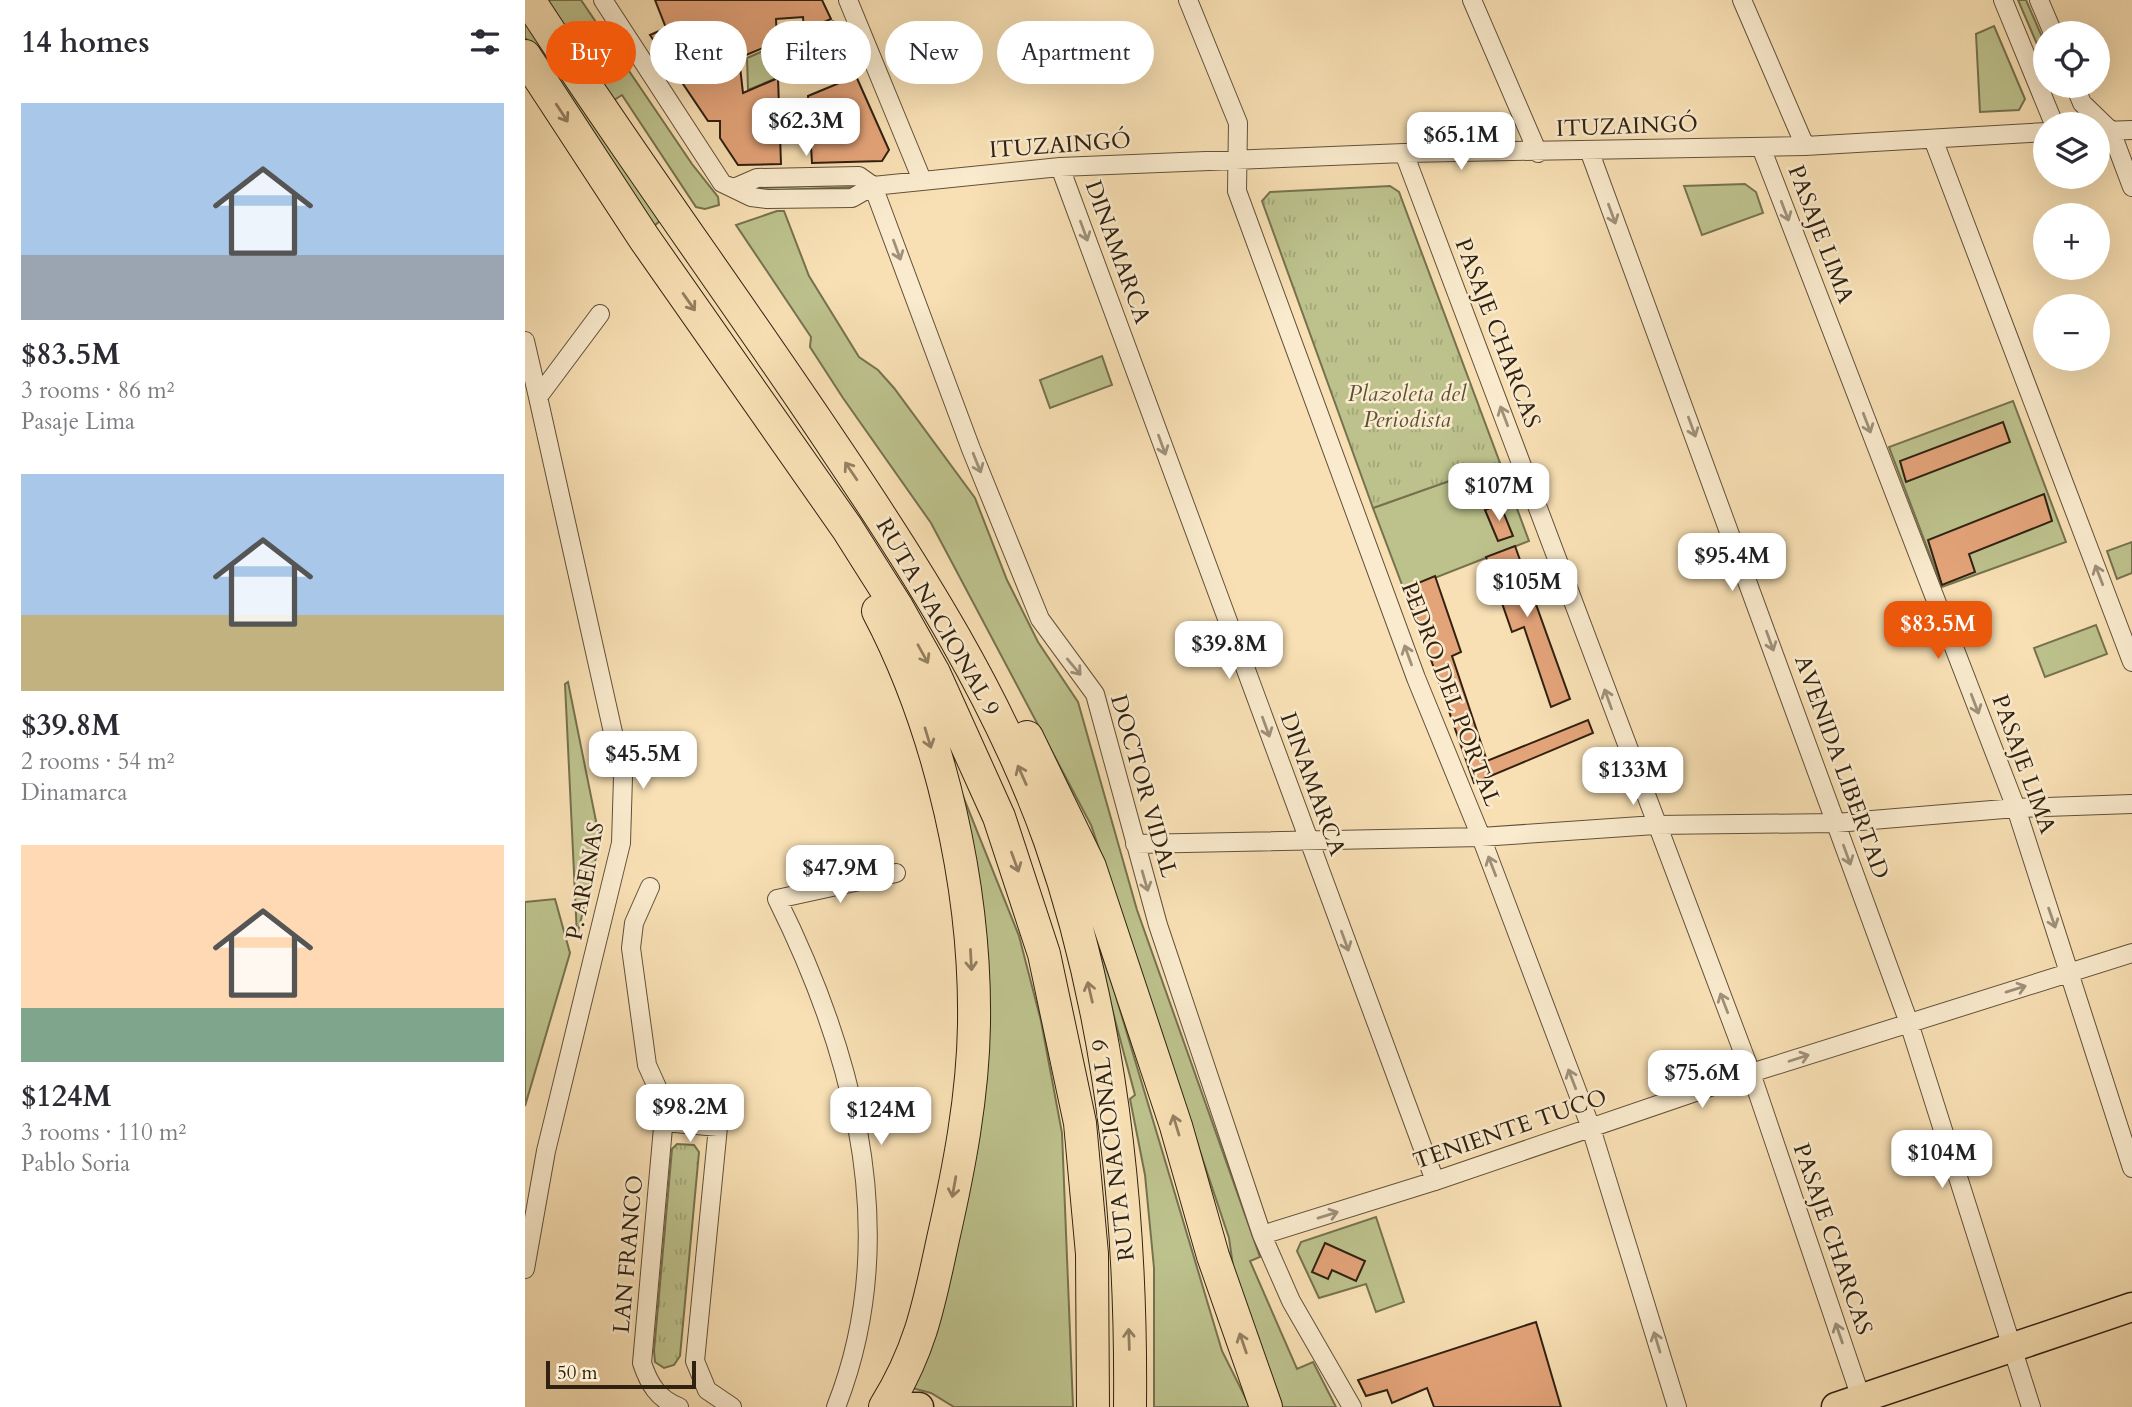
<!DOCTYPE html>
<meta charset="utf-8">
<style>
:root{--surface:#fff;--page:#f2f2f3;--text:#2b2b33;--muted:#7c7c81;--accent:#ea580c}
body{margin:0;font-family:Cardo,serif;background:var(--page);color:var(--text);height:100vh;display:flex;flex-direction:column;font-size:26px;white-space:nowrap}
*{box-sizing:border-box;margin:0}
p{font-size:23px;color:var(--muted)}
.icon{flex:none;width:38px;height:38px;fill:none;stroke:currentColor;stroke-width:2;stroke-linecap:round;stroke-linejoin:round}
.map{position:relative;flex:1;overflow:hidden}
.side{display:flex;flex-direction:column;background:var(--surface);width:525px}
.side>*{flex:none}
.hud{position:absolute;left:21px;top:21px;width:665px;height:63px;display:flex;gap:14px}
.controls{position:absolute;left:1508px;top:21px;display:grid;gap:14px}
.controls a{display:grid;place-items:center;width:77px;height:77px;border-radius:50%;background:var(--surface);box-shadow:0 7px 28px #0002;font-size:35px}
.scale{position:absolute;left:21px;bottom:18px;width:150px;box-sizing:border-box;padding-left:7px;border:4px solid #302111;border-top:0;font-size:19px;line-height:24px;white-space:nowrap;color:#302111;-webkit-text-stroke:5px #faebce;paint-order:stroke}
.price{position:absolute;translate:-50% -60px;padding:0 16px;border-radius:14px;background:#fff;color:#222;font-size:23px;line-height:46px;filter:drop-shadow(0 2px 4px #0008)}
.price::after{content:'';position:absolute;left:50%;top:42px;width:21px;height:16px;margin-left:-10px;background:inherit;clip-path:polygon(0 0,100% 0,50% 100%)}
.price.selected{background:var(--accent);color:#fff}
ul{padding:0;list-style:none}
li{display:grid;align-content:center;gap:14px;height:371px;padding:0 21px}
li span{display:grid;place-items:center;height:217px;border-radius:0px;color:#555}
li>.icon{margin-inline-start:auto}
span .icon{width:126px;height:126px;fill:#fffc;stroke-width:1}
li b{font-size:30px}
h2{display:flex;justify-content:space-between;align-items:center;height:84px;padding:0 21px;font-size:30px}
.pill{padding:0 24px;border-radius:32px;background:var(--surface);box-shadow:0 7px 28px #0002;font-size:24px;line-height:63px}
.pill.selected{background:var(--accent);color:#fff}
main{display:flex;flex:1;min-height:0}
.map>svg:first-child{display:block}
.green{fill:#bdc28d;stroke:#76724f;stroke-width:2}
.park{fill:url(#park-tufts);stroke:#76724f;stroke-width:2}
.building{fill:#e4a47a;stroke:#302111;stroke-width:2}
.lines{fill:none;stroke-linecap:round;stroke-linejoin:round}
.minor-casing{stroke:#62513a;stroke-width:20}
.primary-casing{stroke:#302111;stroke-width:31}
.motorway-casing{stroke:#302111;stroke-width:34}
.minor{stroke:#faebce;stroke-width:18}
.primary{stroke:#f8e0b4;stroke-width:28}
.motorway{stroke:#f8e0b4;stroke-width:32}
.oneway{stroke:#948062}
.oneway2{stroke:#9f9079}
.labels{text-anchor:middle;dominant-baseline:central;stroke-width:5;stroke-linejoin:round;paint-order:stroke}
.street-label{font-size:23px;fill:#302111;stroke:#faebce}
.park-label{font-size:23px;font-style:italic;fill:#5a5136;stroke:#faebce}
</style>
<main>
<section class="side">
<h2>14 homes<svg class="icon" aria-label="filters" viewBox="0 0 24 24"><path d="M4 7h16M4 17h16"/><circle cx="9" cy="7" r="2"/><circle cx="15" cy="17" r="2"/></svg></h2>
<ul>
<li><span style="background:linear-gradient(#a9c7e8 70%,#9aa5b1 0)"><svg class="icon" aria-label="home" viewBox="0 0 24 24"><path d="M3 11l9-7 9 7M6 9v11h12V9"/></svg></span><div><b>$83.5M</b><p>3 rooms · 86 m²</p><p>Pasaje Lima</p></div></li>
<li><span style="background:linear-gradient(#a9c7e8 65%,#c2b280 0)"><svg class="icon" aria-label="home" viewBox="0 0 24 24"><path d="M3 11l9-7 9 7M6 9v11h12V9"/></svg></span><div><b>$39.8M</b><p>2 rooms · 54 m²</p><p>Dinamarca</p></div></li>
<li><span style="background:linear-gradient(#ffd9b3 75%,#7fa58c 0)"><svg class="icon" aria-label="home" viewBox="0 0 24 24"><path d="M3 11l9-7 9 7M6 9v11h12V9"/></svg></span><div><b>$124M</b><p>3 rooms · 110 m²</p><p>Pablo Soria</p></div></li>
</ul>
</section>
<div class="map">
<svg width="1607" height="1407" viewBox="0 0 1607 1407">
<defs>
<pattern id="park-tufts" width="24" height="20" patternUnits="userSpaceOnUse" patternTransform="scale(1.75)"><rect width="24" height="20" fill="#bdc28d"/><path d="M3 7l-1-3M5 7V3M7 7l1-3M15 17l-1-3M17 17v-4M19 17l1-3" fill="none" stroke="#a3a679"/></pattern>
</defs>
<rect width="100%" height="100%" fill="#f8e0b4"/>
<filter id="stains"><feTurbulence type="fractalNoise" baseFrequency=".00286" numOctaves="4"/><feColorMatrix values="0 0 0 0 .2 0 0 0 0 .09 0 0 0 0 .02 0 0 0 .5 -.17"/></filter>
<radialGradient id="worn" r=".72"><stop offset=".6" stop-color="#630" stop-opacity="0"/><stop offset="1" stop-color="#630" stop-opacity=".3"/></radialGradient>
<path class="green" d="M19,0H56L167,164L193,197L194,205L180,209L171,207L97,95L86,102Z
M1493,0H1501L1521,46V65Z
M308,21L320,49L223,90L222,58Z
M0,22L136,220L129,226L0,37Z
M1469,26L1500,99L1494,110L1455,112L1451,34Z
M331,184V187L233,191L232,188Z
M1220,184L1231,192L1238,213L1177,235L1159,186Z
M252,211H259L284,276L334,357L353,370L369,388L450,498L482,580L513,642L553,702L612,910L735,1257L725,1261L772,1369L788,1362L811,1407H754L709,1273L704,1238L566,825L406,523L318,398L285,347L286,337L211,225Z
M577,356L587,385L525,408L515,380Z
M1488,401L1541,542L1417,587L1364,447Z
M975,463L1004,541L879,590L848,508Z
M1607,542V573L1592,579L1582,551Z
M1571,625L1582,654L1520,677L1509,648Z
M43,682L75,841L52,936L40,684Z
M424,761L494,936L516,1021L537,1133L548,1407H429L406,1393L383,1387L448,1136Z
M30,899L45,953L0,1106V902Z
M558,900L589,990L697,1351L725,1407H629V1268L620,1175L605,1099L610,1095Z
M851,1217L879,1302L851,1312L841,1284L794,1298L772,1251L776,1242Z"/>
<path class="park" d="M865,186L874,192L975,463L848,508L737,201L745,192Z
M152,1144L169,1145L174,1152L155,1356L149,1365L139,1368L130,1362L129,1351L147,1149Z"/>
<path class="building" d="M130,0H297L306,19L279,31L278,17L251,19L252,42L214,58L218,93L253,78L256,164L213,165L195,138V121H183L125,35L141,28Z
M331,76L364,150L357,161L287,163L283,96Z
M1478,422L1485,442L1381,482L1375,461Z
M1519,494L1527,521L1444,554L1450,572L1417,585L1403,540Z
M975,504L988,536L973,541L960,510Z
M990,546L1045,699L1026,707L999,627L987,632L961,557Z
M910,576L936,652L927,656L962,761L1063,720L1068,733L949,783L881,588Z
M800,1243L840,1261L831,1281L807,1270L803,1279L787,1272Z
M1011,1322L1036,1407H909L902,1388L867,1403L862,1390L841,1396L833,1380Z"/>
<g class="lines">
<g class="minor-casing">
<path id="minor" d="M78,0L197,183L226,197L242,199L327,198L348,186L535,167L879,153L1280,146L1521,132
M323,0L397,180
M663,0L713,123L712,191L891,678L956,837L1066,1128L1152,1407
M947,0L1013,153
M1217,0L1280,146
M1478,0L1529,124
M1514,0L1528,33
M1550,86L1557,103L1586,131L1607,187
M1577,131L1607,130
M1408,139L1607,662
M1236,147L1491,808L1607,1168
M1064,150L1384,1023L1506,1407
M879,153L1226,1073L1336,1398
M535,167L910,1181
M348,186L446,449L515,619L570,694L633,925L737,1235L766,1301L827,1407
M209,188L232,178L334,176L348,186
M0,341L13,397
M610,844L956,837L1130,825L1311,823L1491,808L1607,804
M125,887L109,923L106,948L122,1065L140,1105L117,1363C124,1384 133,1399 154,1407
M139,1122L193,1127L170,1361L182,1390L207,1407
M737,1235L910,1181L1226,1073L1607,953
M0,1269L21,1151L96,843L98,777L13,397L75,314
M311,1407C378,1237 330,1056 252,899L371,873"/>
</g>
<g class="primary-casing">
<path id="primary" d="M372,1407H394
M1311,1407L1607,1307"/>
</g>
<g class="motorway-casing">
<path id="motorway" d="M4,0C102,152 210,298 310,448C393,571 475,700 525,841C588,1021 607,1217 605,1407
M0,56L119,238L322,528L372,607L409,673L474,817L519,954L555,1123L567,1254L568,1407
M353,611C416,731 451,889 449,1024C448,1096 434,1169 418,1239C404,1304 396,1349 360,1407
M502,737L565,867L651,1126L688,1256L741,1407"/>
</g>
<use href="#minor" class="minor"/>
<use href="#primary" class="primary"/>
<use href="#motorway" class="motorway"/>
</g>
<defs><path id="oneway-shaft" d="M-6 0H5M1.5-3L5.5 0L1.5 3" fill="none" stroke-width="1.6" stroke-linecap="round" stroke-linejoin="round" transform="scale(1.75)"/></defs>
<g class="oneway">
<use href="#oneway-shaft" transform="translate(37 113) rotate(57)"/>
<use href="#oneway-shaft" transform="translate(164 302) rotate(55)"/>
<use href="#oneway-shaft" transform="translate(326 471) rotate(-124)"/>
<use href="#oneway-shaft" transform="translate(398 654) rotate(61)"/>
<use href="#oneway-shaft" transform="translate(403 738) rotate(73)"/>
<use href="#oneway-shaft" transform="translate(497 775) rotate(-114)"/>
<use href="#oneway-shaft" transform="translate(490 862) rotate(70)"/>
<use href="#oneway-shaft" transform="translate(446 960) rotate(87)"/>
<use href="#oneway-shaft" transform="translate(565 992) rotate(-103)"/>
<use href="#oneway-shaft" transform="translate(651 1125) rotate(-107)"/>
<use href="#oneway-shaft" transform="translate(429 1187) rotate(100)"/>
<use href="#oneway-shaft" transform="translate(604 1339) rotate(-92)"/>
<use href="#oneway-shaft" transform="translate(718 1343) rotate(-109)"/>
</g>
<g class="oneway2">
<use href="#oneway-shaft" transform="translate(1260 211) rotate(69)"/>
<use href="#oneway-shaft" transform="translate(1087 214) rotate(70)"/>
<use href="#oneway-shaft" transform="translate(559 231) rotate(70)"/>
<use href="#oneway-shaft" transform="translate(372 250) rotate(70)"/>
<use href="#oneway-shaft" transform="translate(979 416) rotate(-111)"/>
<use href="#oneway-shaft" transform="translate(1342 423) rotate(69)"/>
<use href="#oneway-shaft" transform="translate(1167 427) rotate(70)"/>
<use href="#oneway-shaft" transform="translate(637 445) rotate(70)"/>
<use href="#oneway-shaft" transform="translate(452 463) rotate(68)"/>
<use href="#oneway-shaft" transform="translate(1574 575) rotate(-111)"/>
<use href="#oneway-shaft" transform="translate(1245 641) rotate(70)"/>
<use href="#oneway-shaft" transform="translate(883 655) rotate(-110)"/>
<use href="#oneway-shaft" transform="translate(549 667) rotate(50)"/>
<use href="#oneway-shaft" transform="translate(1083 699) rotate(-110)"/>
<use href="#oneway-shaft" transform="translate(1450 704) rotate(69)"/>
<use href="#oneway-shaft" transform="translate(741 727) rotate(70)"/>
<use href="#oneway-shaft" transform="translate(1322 855) rotate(70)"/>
<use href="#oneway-shaft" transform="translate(967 866) rotate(-111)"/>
<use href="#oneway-shaft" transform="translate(620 881) rotate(74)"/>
<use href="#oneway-shaft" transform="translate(1527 918) rotate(71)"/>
<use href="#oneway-shaft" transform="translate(820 941) rotate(70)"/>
<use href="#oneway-shaft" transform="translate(1491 989) rotate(-17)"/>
<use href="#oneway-shaft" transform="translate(1199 1003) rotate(-111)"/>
<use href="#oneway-shaft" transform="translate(1274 1058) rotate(-18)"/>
<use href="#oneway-shaft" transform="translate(1047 1079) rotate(-111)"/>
<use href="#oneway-shaft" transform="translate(803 1215) rotate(-17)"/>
<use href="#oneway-shaft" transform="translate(1314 1333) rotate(-109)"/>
<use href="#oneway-shaft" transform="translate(1132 1342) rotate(-107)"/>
</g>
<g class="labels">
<g class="street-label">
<text transform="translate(1101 126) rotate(-2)">ITUZAINGÓ</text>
<text transform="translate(534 145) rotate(-4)">ITUZAINGÓ</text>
<text transform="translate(1296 234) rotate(69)">PASAJE LIMA</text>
<text transform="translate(593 252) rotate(70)">DINAMARCA</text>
<text transform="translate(973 333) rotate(69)">PASAJE CHARCAS</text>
<text transform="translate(413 617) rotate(60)">RUTA NACIONAL 9</text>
<text transform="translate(926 694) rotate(69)">PEDRO DEL PORTAL</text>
<text transform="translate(1499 764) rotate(70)">PASAJE LIMA</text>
<text transform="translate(1317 767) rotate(70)">AVENIDA LIBERTAD</text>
<text transform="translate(788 784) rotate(70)">DINAMARCA</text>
<text transform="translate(619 786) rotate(74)">DOCTOR VIDAL</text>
<text transform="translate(60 881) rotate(-79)">P. ARENAS</text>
<text transform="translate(985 1129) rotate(-19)">TENIENTE TUCO</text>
<text transform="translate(588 1150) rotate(-97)">RUTA NACIONAL 9</text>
<text transform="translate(1308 1239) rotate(71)">PASAJE CHARCAS</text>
<text transform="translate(103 1254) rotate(-85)">LAN FRANCO</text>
</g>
<g class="park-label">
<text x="882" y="393">Plazoleta del<tspan x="882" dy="26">Periodista</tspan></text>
</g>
</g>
<rect width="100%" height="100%" filter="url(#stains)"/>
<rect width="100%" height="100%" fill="url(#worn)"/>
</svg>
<div class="controls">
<a><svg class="icon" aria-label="locate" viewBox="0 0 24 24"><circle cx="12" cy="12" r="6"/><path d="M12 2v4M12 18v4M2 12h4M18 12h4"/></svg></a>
<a><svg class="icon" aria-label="layers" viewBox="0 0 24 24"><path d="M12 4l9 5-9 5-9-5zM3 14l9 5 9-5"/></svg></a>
<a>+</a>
<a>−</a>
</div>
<div class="scale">50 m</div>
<b class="price" style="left:281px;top:158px">$62.3M</b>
<b class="price" style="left:936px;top:172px">$65.1M</b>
<b class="price" style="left:974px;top:523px">$107M</b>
<b class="price" style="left:1207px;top:593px">$95.4M</b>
<b class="price" style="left:1002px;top:619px">$105M</b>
<b class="price selected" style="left:1413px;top:661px">$83.5M</b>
<b class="price" style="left:704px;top:681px">$39.8M</b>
<b class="price" style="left:118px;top:791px">$45.5M</b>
<b class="price" style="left:1108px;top:807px">$133M</b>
<b class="price" style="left:315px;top:905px">$47.9M</b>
<b class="price" style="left:1177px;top:1110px">$75.6M</b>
<b class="price" style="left:165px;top:1144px">$98.2M</b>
<b class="price" style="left:356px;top:1147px">$124M</b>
<b class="price" style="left:1417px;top:1190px">$104M</b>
<div class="hud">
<a class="pill selected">Buy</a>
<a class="pill">Rent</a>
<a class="pill">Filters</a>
<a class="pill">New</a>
<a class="pill">Apartment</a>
</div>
</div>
</main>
